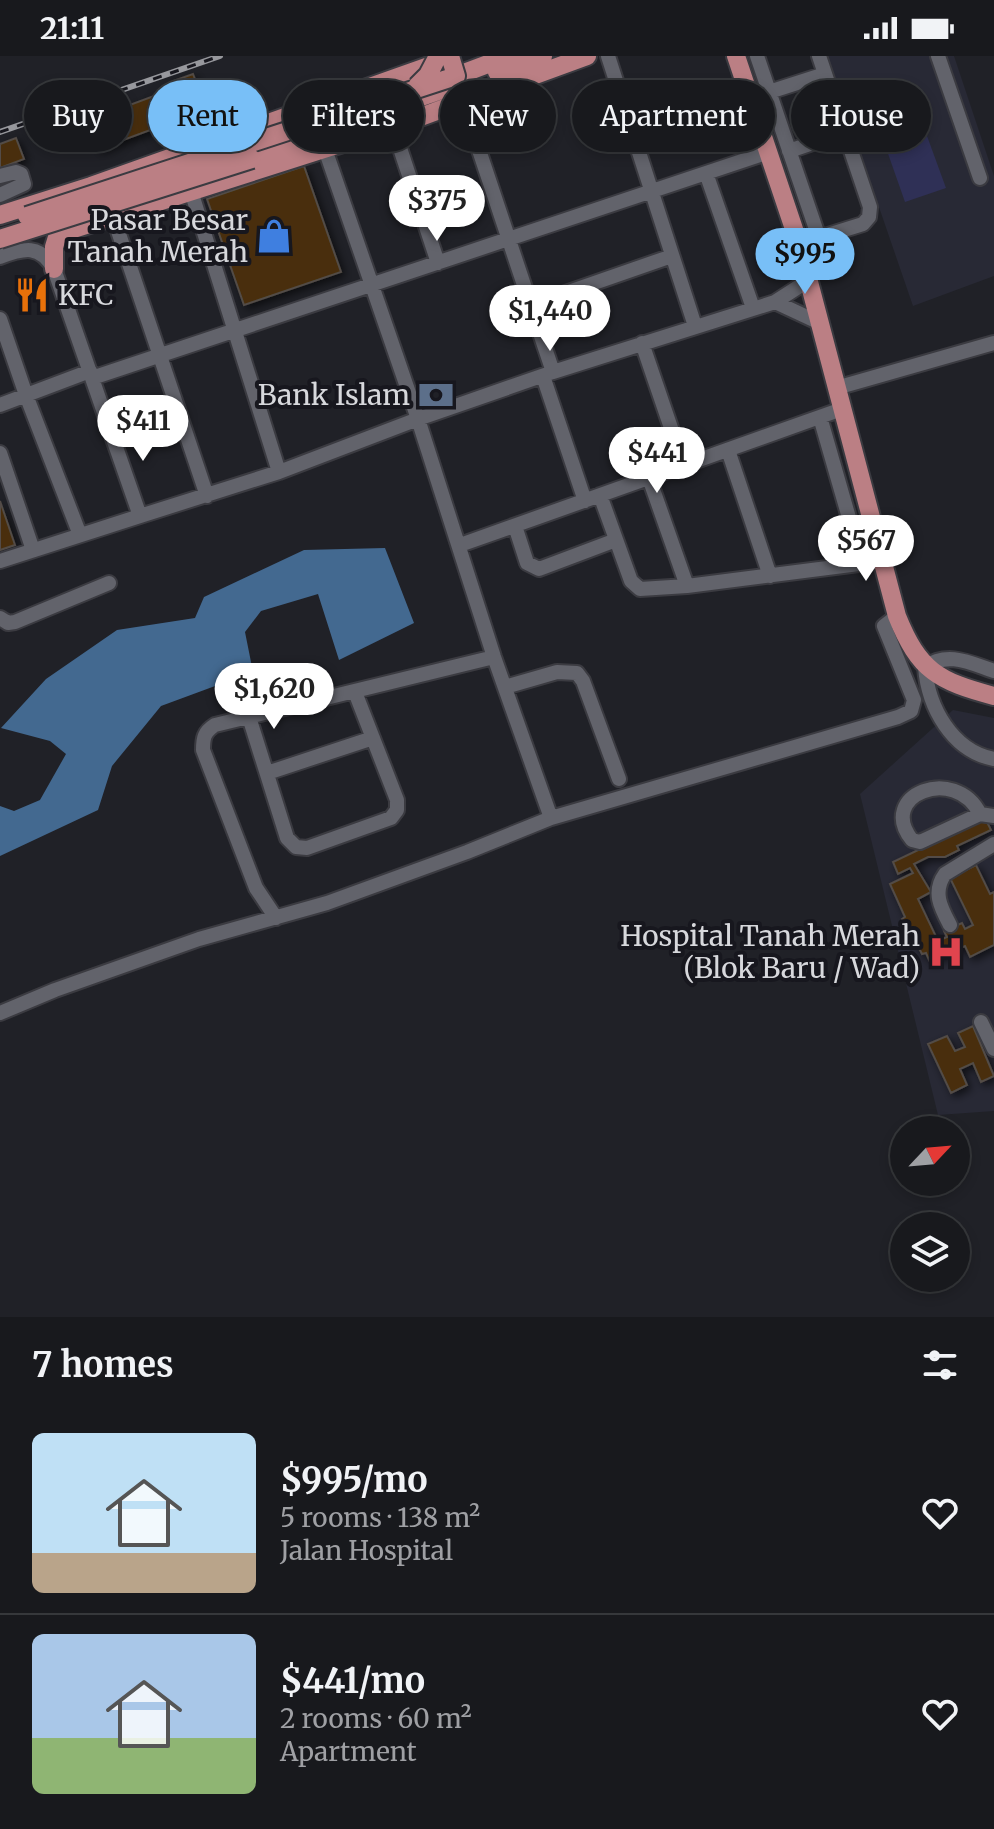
<!DOCTYPE html>
<meta charset="utf-8">
<style>
:root{--surface:#18191d;--page:#212226;--text:#f1f3f6;--muted:#9fa0a4;--line:#36383b;--accent:#78bff7}
body{margin:0;font-family:Merriweather,serif;background:var(--page);color:var(--text);height:100vh;display:flex;flex-direction:column;font-size:30px;white-space:nowrap}
*{box-sizing:border-box;margin:0}
p{font-size:26px;color:var(--muted)}
.icon{flex:none;width:44px;height:44px;fill:none;stroke:currentColor;stroke-width:2;stroke-linecap:round;stroke-linejoin:round}
.map{position:relative;height:1261px;overflow:hidden}
.drawer{display:flex;flex-direction:column;background:var(--surface);flex:1}
.drawer>*{flex:none}
.top-card{position:absolute;left:24px;top:24px;width:946px;height:72px;display:flex;gap:16px}
.needle{width:52px;rotate:64deg}
.controls{position:absolute;left:890px;top:1060px;display:grid;gap:16px}
.controls a{display:grid;place-items:center;width:80px;height:80px;border-radius:50%;background:var(--surface);box-shadow:0 4px 12px #0003,0 0 0 2px var(--line);font-size:40px}
.price{position:absolute;translate:-50% -68px;padding:0 18px;border-radius:28px;background:#fff;color:#222;font-size:26px;line-height:52px;filter:drop-shadow(0 2px 4px #0008)}
.price::after{content:'';position:absolute;left:50%;top:48px;width:24px;height:18px;margin-left:-12px;background:inherit;clip-path:polygon(0 0,100% 0,50% 100%)}
.price.selected{background:var(--accent);color:#111}
ul{padding:0;list-style:none}
li{display:flex;align-items:center;gap:24px;height:200px;padding:0 32px}
li+li{border-top:2px solid var(--line)}
li span{display:grid;place-items:center;flex:none;width:224px;height:160px;border-radius:12px;color:#555}
li>.icon{margin-inline-start:auto}
span .icon{width:96px;height:96px;fill:#fffc;stroke-width:1}
li b{font-size:34px}
h2{display:flex;justify-content:space-between;align-items:center;height:96px;padding:0 32px;font-size:34px}
.tag{padding:0 28px;border-radius:36px;background:var(--surface);box-shadow:0 4px 12px #0003,0 0 0 2px var(--line);font-size:28px;line-height:72px}
.tag.selected{background:var(--accent);color:#111}
.status{display:flex;justify-content:space-between;align-items:center;height:56px;padding:0 40px;background:var(--surface);direction:ltr}
.status svg{height:22px;fill:currentColor}
.map>svg:first-child{display:block}
.built{fill:#282935}
.green{fill:#2f3056}
.water{fill:#436990}
.building{fill:#492f0c;stroke:#524c46;stroke-width:2;filter:url(#shadow)}
.lines{fill:none;stroke-linecap:round;stroke-linejoin:round}
.minor-casing{stroke:#3b3b41;stroke-width:18}
.major-casing{stroke:#3b3b41;stroke-width:22}
.minor{stroke:#62636b;stroke-width:14}
.major{stroke:#bb7f84;stroke-width:18}
.rail-casing{stroke:#97989d;stroke-width:6}
.rail{stroke:#17171e;stroke-width:3;stroke-dasharray:9;stroke-linecap:butt}
.major-bridge-casing{stroke:#3b3b41;stroke-width:22;stroke-linecap:butt}
.major-bridge{stroke:#bb7f84;stroke-width:18}
.labels{text-anchor:middle;dominant-baseline:central;stroke-width:8;stroke-linejoin:round;paint-order:stroke}
.poi-label{font-size:28px;fill:#d7d8dc;stroke:#17171e;text-anchor:end}
</style>
<div class="status"><b>21:11</b><svg viewBox="0 0 49 12"><path d="M0 12V9h3v3zM5 12V6h3v6zM10 12V3h3v9zM15 12V0h3v12zM26 1h20v11H26zM47 4h2v5h-2z"/></svg></div>
<div class="map">
<svg width="994" height="1261" viewBox="0 0 994 1261">
<defs>
<filter id="shadow"><feDropShadow dx="3.5" dy="3.5" stdDeviation="4" flood-color="#0009"/></filter>
</defs>
<rect width="100%" height="100%" fill="#202127"/>
<path class="built" d="M827,0H954L994,120V220L913,250Z
M953,654L994,662V1055L938,1059L860,738Z"/>
<path class="green" d="M919,58L946,132L905,146L879,72Z"/>
<path class="water" d="M385,492L414,567L339,604L318,538L261,555L245,576L253,616L161,650L112,710L98,754L0,800V750L14,755L40,744L66,698L50,685L1,672L46,623L117,574L195,562L204,541L304,494Z"/>
<path class="building" d="M193,18L198,31L178,38L173,25Z
M162,37L172,66L99,93L89,64Z
M16,82L24,103L0,112V88Z
M304,110L341,216L244,249L207,143Z
M0,445L15,489L0,494Z
M985,762L991,774L957,790L959,794L945,801H928L914,808L931,836L918,843L938,885L947,881L944,875L962,867L965,873L973,869L950,822L976,809L990,838L994,836V889L970,901L965,890L930,906L926,897L922,898L910,874L908,875L902,863L905,861L890,828L913,817L910,812L898,818L893,806Z
M973,970L994,1020L981,1026L973,1007L960,1013L967,1029L951,1037L928,988L947,980L955,995L965,991L958,977Z"/>
<g class="lines">
<g class="minor-casing">
<path id="minor" d="M608,0L695,270
M757,0L819,182
M938,0L980,122
M519,26L528,86
M769,36L825,18
M463,46L553,316
M629,69L745,29
M393,71L438,207
M325,93L418,363L494,601L551,762
M789,95L845,76
M706,117L753,252
M0,120L16,116L21,118L24,128L0,139
M191,135L279,416
M113,160L207,440
M799,188L863,168L869,161L870,151L819,0
M0,201C24,192 40,188 54,213L140,460L279,416L418,363L553,316L775,246L809,224
M775,246L820,267
M531,249L672,200
M0,263L26,339L80,479
M642,287L684,410
M543,320L585,445
M92,322L769,96
M836,332L994,287
M0,349L90,315
M820,361L862,507
M728,394L770,520
M0,397L33,494
M649,422L687,530
M600,439L631,525L640,533L687,530L882,505
M515,470L527,507L539,513L616,484
M460,489L842,353
M0,505L140,460
M0,562L8,567L15,566L109,527
M994,615C970,607 948,595 925,611C928,651 952,695 994,703
M505,631L557,616L577,617L583,625L619,723
M249,661L287,782L296,791L307,792L391,762L397,754V744L355,636
M267,717L373,682
M980,758C955,708 876,739 912,784L920,786L980,758L994,760
M276,862L256,832L203,694C203,682 204,676 215,669L494,601
M950,869C941,852 932,836 945,818L994,788
M0,957L55,934L199,883L327,847L467,796L551,762L898,661L911,655L914,644L884,570L897,560
M981,966L994,993"/>
</g>
<g class="major-casing">
<path id="major" d="M736,0L799,188L897,560C919,615 938,625 994,640
M497,16L543,0
M370,59L444,33L456,20L509,0
M252,103L383,62
M0,159L91,130L443,5
M54,213V191L58,178L393,71L587,0"/>
</g>
<use href="#minor" class="minor"/>
<use href="#major" class="major"/>
<g class="rail-casing">
<path id="rail" d="M0,76L220,0"/>
</g>
<use href="#rail" class="rail"/>
<g class="major-bridge-casing">
<path id="major-bridge" d="M417,30L428,19L438,0
M27,160L456,20L450,0
M0,183L252,103"/>
</g>
<use href="#major-bridge" class="major-bridge"/>
</g>
<defs>
<g id="shop-bare" transform="scale(2.76)"><path d="M-5-2.5h2.3a2.7 3.5 0 0 1 5.4 0H5L5.5 6h-11ZM-1.5-2.5h3a1.5 2.3 0 0 0-3 0Z" fill="#3f7fe0" stroke="#17171e" stroke-width="2.5" paint-order="stroke"/></g>
<g id="restaurant-bare" transform="scale(2.76)"><path d="M-5-6h1v4h1v-4h1v4h1v-4h1v5L-1.5 .5V6h-2V.5L-5-1ZM5-6V6H3V1.5H1.5Q1.5-4 5-6Z" fill="#e8710a" stroke="#17171e" stroke-width="2.5" paint-order="stroke"/></g>
<g id="bank-bare" transform="scale(2.76)"><path d="M-6-4H6V4H-6ZM0-2.3a2.3 2.3 0 1 0 0 4.6a2.3 2.3 0 1 0 0-4.6Z" fill="#5c6f8a" stroke="#17171e" stroke-width="2.5" paint-order="stroke"/></g>
<g id="hospital-bare" transform="scale(2.76)"><path d="M-5-5h3v3.5h4V-5h3V5h-3V1.5h-4V5h-3Z" fill="#e0444e" stroke="#17171e" stroke-width="2.5" paint-order="stroke"/></g>
</defs>
<g fill-rule="evenodd">
<use href="#shop-bare" x="274" y="180"/>
<use href="#restaurant-bare" x="32" y="239"/>
<use href="#bank-bare" x="436" y="339"/>
<use href="#hospital-bare" x="946" y="896"/>
</g>
<g class="labels">
<g class="poi-label">
<text x="248" y="164">Pasar Besar<tspan x="248" dy="32">Tanah Merah</tspan></text>
<text x="58" y="239" text-anchor="start">KFC</text>
<text x="410" y="339">Bank Islam</text>
<text x="920" y="880">Hospital Tanah Merah<tspan x="920" dy="32">(Blok Baru / Wad)</tspan></text>
</g>
</g>
</svg>
<div class="controls">
<a><svg class="needle" viewBox="-14 -14 28 28"><path d="M0-13l5 13h-10z" fill="#e53935"/><path d="M0 13l5-13h-10z" fill="#9fa0a4"/></svg></a>
<a><svg class="icon" aria-label="layers" viewBox="0 0 24 24"><path d="M12 4l9 5-9 5-9-5zM3 14l9 5 9-5"/></svg></a>
</div>
<b class="price" style="left:437px;top:187px">$375</b>
<b class="price selected" style="left:805px;top:240px">$995</b>
<b class="price" style="left:550px;top:297px">$1,440</b>
<b class="price" style="left:143px;top:407px">$411</b>
<b class="price" style="left:657px;top:439px">$441</b>
<b class="price" style="left:866px;top:527px">$567</b>
<b class="price" style="left:274px;top:675px">$1,620</b>
<div class="top-card">
<a class="tag">Buy</a>
<a class="tag selected">Rent</a>
<a class="tag">Filters</a>
<a class="tag">New</a>
<a class="tag">Apartment</a>
<a class="tag">House</a>
</div>
</div>
<section class="drawer">
<h2>7 homes<svg class="icon" aria-label="filters" viewBox="0 0 24 24"><path d="M4 7h16M4 17h16"/><circle cx="9" cy="7" r="2"/><circle cx="15" cy="17" r="2"/></svg></h2>
<ul>
<li><span style="background:linear-gradient(#bfe0f5 75%,#b9a48a 0)"><svg class="icon" aria-label="home" viewBox="0 0 24 24"><path d="M3 11l9-7 9 7M6 9v11h12V9"/></svg></span><div><b>$995/mo</b><p>5 rooms · 138 m²</p><p>Jalan Hospital</p></div><svg class="icon" aria-label="heart" viewBox="0 0 24 24"><path d="M12 20l-8-8c-3-5 5-10 8-4 3-6 11-1 8 4z"/></svg></li>
<li><span style="background:linear-gradient(#a9c7e8 65%,#8fb573 0)"><svg class="icon" aria-label="home" viewBox="0 0 24 24"><path d="M3 11l9-7 9 7M6 9v11h12V9"/></svg></span><div><b>$441/mo</b><p>2 rooms · 60 m²</p><p>Apartment</p></div><svg class="icon" aria-label="heart" viewBox="0 0 24 24"><path d="M12 20l-8-8c-3-5 5-10 8-4 3-6 11-1 8 4z"/></svg></li>
</ul>
</section>
